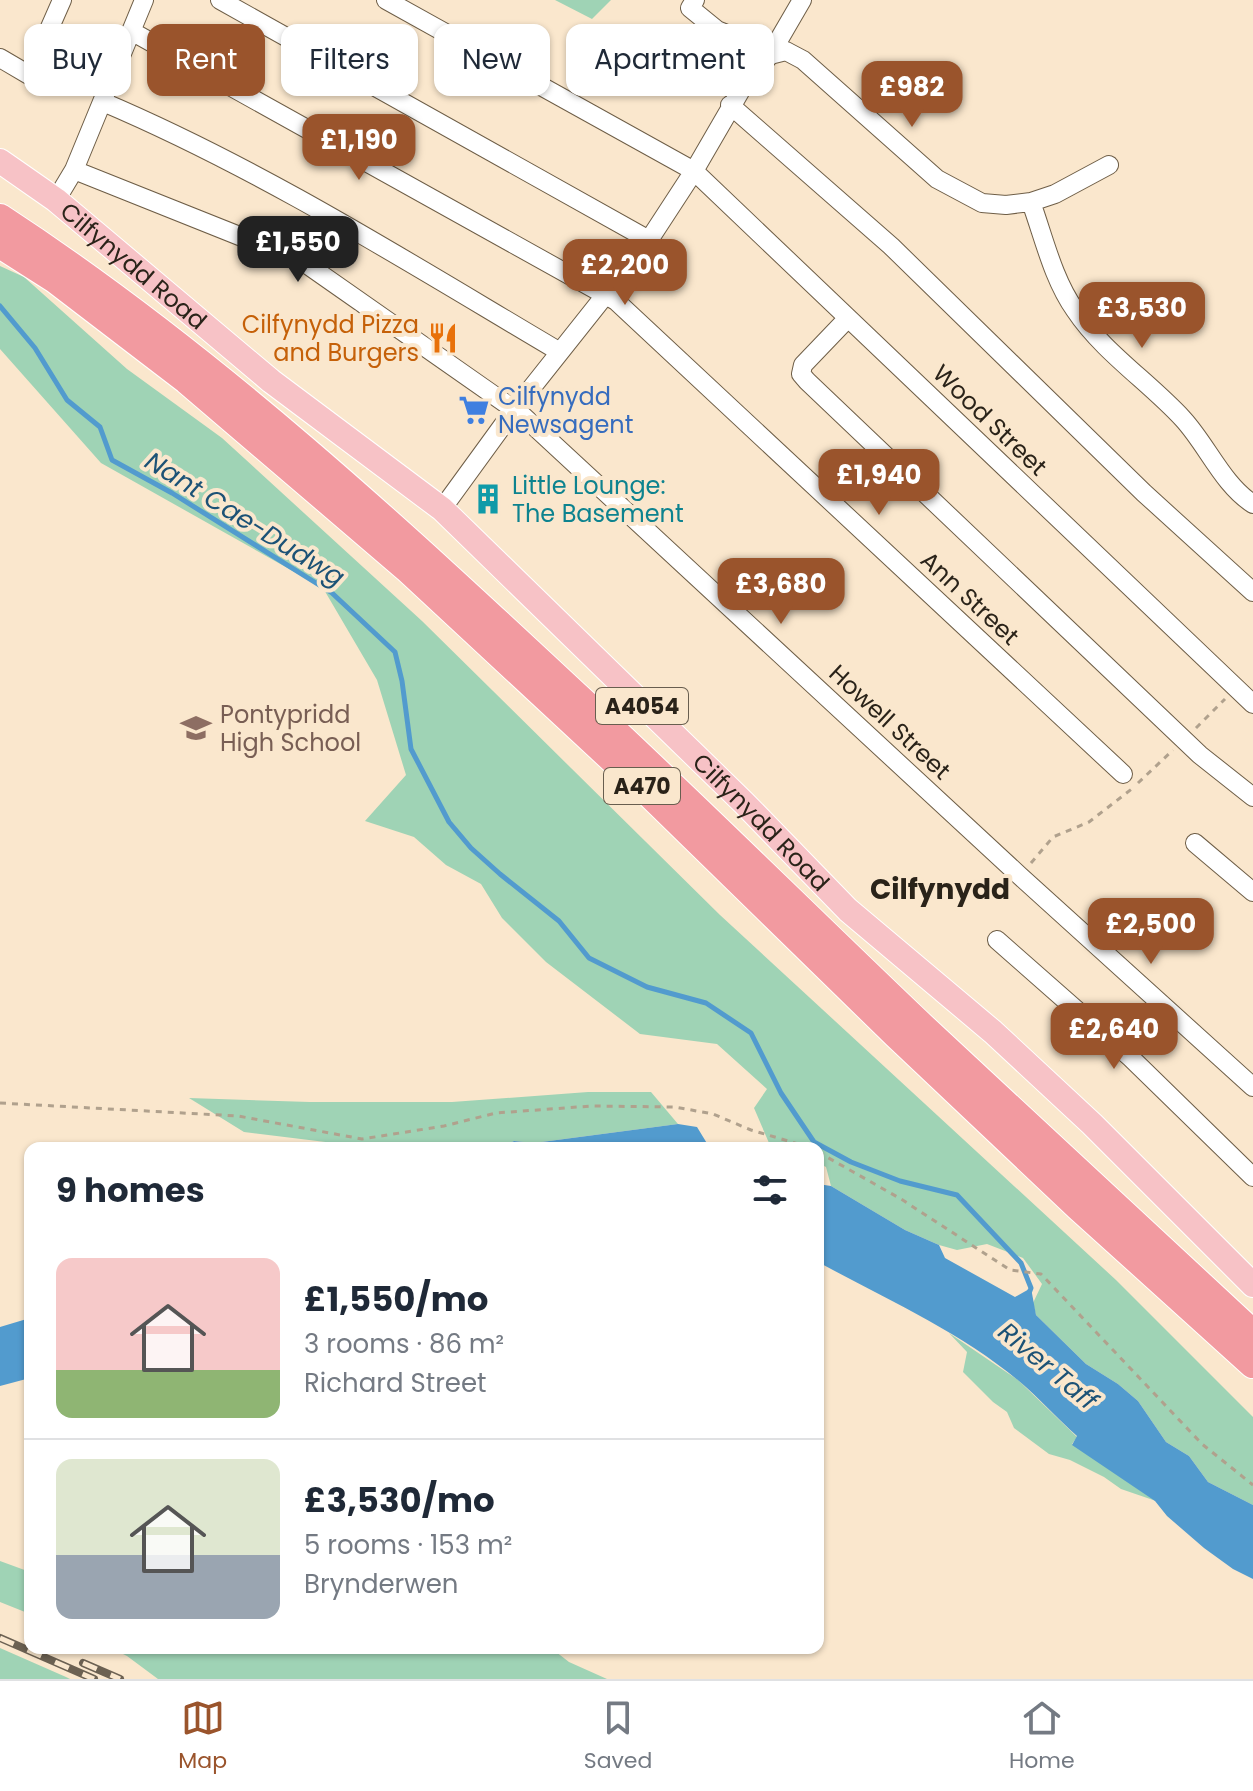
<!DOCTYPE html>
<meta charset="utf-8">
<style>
:root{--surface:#fff;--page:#f6f6f7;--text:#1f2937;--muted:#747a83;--line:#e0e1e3;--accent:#9a542c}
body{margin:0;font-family:Poppins,sans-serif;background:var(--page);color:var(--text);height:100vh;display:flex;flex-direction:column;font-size:30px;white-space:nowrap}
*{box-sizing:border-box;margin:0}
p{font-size:26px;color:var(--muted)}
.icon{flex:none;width:44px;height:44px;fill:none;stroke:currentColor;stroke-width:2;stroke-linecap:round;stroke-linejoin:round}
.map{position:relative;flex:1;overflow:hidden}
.sheet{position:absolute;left:24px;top:1142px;width:800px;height:512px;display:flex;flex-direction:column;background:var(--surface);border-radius:16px;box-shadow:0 2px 6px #0004}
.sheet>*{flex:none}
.hud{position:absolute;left:24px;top:24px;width:800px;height:72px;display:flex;gap:16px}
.price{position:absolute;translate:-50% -68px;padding:0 18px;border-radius:16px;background:var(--accent);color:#fff;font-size:26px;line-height:52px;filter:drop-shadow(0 2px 4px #0008)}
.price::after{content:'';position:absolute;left:50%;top:48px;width:24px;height:18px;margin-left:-12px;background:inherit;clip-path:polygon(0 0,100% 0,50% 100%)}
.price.current{background:#222;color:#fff}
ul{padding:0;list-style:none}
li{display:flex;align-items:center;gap:24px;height:200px;padding:0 32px}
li+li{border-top:2px solid var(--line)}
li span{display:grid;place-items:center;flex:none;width:224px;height:160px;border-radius:16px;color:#555}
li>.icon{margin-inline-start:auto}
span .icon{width:96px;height:96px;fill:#fffc;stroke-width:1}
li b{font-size:34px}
h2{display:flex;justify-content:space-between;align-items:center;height:96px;padding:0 32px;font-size:34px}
.pill{padding:0 28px;border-radius:16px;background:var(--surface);box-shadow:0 2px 6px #0004;font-size:28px;line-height:72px}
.pill.current{background:var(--accent);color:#fff}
.tab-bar{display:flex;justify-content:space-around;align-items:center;height:112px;border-top:2px solid var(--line);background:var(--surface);font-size:22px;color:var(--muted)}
.tab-bar a{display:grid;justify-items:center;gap:4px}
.tab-bar .current{color:var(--accent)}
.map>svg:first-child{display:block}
.green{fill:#9fd3b5}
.water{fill:#529bce}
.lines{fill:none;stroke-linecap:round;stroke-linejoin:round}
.stream{stroke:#529bce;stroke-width:5}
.minor-casing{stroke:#6e5e47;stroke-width:20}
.major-casing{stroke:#fff;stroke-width:26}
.highway-casing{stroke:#fff;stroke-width:30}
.path{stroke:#b0a18d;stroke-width:3;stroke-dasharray:6 6;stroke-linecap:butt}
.minor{stroke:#fff;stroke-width:18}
.major{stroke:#f7c2c6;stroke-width:24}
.highway{stroke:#f29aa0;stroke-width:28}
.rail-casing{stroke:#6c6152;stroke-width:8}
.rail{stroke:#fae7cd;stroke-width:5;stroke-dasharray:15;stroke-linecap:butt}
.labels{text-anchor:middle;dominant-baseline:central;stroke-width:8;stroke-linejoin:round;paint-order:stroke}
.shield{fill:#fae7cd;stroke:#685e4f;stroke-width:2}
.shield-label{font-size:22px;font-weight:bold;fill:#2a2319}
.street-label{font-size:24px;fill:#2a2319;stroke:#fae7cd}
.food-label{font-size:24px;fill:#c56008;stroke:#fae7cd;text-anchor:end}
.shop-label{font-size:24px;fill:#366cbe;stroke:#fae7cd;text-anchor:start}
.culture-label{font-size:24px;fill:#0d838f;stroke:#fae7cd;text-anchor:start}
.education-label{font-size:24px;fill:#785e54;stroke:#fae7cd;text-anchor:start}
.water-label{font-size:26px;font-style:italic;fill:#1c5276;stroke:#fae7cd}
.quarter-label{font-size:28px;font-weight:bold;fill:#2a2319;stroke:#fae7cd}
</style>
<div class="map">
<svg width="1253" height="1679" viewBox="0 0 1253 1679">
<rect width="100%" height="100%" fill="#fae7cd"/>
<path class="green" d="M555,0H611L592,19Z
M0,266L24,277L127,369L222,438L422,621L720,915L1116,1280L1253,1417V1505L1208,1482L1189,1456L1166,1442L1138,1401L1118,1384L1086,1364L1036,1315L1033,1303L1042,1284L1023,1258L987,1244L957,1250L939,1245L905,1230L831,1186L826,1167L818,1163V1148H784L769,1143L754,1108L767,1089L717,1044L640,1034L546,962L502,918L481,884L446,865L414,837L365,821L406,775L377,680L323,588L101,463L0,349Z
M588,1092H651L678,1124L534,1143L514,1141L499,1148H391V1146H358L244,1132L189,1098L310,1102H452Z
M949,1333L1018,1380L1077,1437L1072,1444L1156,1501L1121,1489L1104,1477L1070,1460L1049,1454L1014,1428L1007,1412L993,1402L963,1372L967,1352Z
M0,1561L30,1572V1614L0,1602Z
M0,1648L66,1677L70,1679H0Z
M111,1648H551L569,1662L607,1679H158L127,1656Z"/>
<path class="water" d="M678,1124L697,1127L708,1145L713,1148H499L514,1141L534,1143Z
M818,1184L831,1186L905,1230L939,1245L945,1258L1015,1297L1031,1288L1036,1315L1086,1364L1118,1384L1138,1401L1166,1442L1189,1456L1208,1482L1253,1505V1579L1233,1569L1204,1548L1167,1516L1155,1501L1072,1445L1077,1436C1057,1418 1039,1398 1019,1381C959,1331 886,1299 818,1262Z
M30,1318V1378L0,1386V1327Z"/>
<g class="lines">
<path class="stream" d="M0,306L35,348L67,400L100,427L112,460L172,493L332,593L395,652L402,681L411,749L449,822L471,848L500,874L559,921L589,958L647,987L706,1003L751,1033L781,1093L814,1142L851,1162L900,1181L957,1195L1021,1263L1031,1288L1029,1293"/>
<g class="minor-casing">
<path id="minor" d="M220,0L649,240
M386,0L694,171L1253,704
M695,0L690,8L717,30L737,38L765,62
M131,31L616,301L1123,774
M770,55L802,0
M0,58L29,75L62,0
M103,102C263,170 411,264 560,352
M730,105L891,246L1144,493L1253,592
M74,170L302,261L522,415L1020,876L1253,1087
M56,200L74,170L144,0
M1031,202C1044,238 1053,279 1075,310C1103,352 1149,382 1183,419C1207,445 1223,485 1253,504
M848,318L803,365L801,374L807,381L1200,755L1253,797
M442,509L514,410L649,240L694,171L741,90L770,55L786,51L803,60L937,179L982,203L1006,205L1031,202L1055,194L1109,165
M1195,843L1253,892
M997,940L1131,1058L1253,1177"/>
</g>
<g class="major-casing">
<g id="major">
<path id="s1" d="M0,161L56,200L271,381L442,509L744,803L848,910L993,1032L1092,1124L1253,1285"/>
</g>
</g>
<g class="highway-casing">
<path id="highway" d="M0,218C219,361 411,542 602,720C709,820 813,923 919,1024C1030,1128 1142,1231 1253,1334
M0,244L55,279L187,380L407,568L644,788L896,1034L1078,1206L1253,1364"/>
</g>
<path class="path" d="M1196,728L1225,699
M1138,783L1173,750
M1031,863L1053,837L1089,822L1133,788
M0,1103L238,1116L362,1139L444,1126L496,1113L592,1106L675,1107L713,1114L751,1130L812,1148
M818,1152L901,1199L1010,1270L1041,1274L1202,1444L1253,1485"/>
<use href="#minor" class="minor"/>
<use href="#major" class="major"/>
<use href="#highway" class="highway"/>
<g class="rail-casing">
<path id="rail" d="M0,1638L94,1679
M83,1663L120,1679"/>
</g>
<use href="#rail" class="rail"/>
</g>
<defs>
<g id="restaurant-bare" transform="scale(2.4)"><path d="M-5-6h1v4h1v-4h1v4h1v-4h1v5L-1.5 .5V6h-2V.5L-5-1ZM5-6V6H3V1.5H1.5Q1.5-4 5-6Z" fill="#e8710a" stroke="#fae7cd" stroke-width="2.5" paint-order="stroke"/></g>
<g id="supermarket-bare" transform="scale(2.4)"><path d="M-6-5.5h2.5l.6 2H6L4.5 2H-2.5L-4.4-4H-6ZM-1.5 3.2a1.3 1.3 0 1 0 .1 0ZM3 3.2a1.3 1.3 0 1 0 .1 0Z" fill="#3f7fe0" stroke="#fae7cd" stroke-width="2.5" paint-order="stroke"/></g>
<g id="building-bare" transform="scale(2.4)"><path d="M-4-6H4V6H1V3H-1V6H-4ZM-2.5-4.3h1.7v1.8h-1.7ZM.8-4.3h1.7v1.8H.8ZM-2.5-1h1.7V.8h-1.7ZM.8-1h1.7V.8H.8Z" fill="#0f9aa8" stroke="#fae7cd" stroke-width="2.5" paint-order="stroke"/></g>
<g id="school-bare" transform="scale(2.4)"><path d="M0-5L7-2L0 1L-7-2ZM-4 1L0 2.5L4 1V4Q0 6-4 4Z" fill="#8d6e63" stroke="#fae7cd" stroke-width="2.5" paint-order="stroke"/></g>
</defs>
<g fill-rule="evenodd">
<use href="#restaurant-bare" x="443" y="338"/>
<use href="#supermarket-bare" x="474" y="410"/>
<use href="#building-bare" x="488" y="499"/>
<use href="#school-bare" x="196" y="728"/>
</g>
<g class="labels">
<g class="shield">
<rect x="596" y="688" width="92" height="36" rx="6"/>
<rect x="604" y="768" width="76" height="36" rx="6"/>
</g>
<g class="shield-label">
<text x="642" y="706">A4054</text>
<text x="642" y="786">A470</text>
</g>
<g class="street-label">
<text stroke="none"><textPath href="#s1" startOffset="170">Cilfynydd Road</textPath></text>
<text transform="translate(990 420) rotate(44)">Wood Street</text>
<text transform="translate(970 598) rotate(43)">Ann Street</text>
<text transform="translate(890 722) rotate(43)">Howell Street</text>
<text stroke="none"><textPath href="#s1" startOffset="1010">Cilfynydd Road</textPath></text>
</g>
<g class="food-label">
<text x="419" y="324">Cilfynydd Pizza<tspan x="419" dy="28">and Burgers</tspan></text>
</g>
<g class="shop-label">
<text x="498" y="396">Cilfynydd<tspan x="498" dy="28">Newsagent</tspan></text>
</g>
<g class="culture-label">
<text x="512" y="485">Little Lounge:<tspan x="512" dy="28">The Basement</tspan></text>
</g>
<g class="education-label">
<text x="220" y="714">Pontypridd<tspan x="220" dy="28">High School</tspan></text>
</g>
<g class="water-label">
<text transform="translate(245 519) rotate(32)">Nant Cae-Dudwg</text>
<text transform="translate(1048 1366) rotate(40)">River Taff</text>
</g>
<g class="quarter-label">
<text x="940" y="889">Cilfynydd</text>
</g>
</g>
</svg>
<b class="price" style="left:912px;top:129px">£982</b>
<b class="price" style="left:359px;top:182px">£1,190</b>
<b class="price current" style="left:298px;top:284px">£1,550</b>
<b class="price" style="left:625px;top:307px">£2,200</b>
<b class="price" style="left:1142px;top:350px">£3,530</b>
<b class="price" style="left:879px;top:517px">£1,940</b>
<b class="price" style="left:781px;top:626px">£3,680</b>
<b class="price" style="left:1151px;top:966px">£2,500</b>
<b class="price" style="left:1114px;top:1071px">£2,640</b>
<div class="hud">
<a class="pill">Buy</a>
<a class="pill current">Rent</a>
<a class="pill">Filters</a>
<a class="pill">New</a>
<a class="pill">Apartment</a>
</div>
<section class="sheet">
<h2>9 homes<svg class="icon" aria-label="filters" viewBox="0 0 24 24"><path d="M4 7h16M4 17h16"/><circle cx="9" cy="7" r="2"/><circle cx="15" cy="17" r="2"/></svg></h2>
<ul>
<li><span style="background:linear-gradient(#f6c9c9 70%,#8fb573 0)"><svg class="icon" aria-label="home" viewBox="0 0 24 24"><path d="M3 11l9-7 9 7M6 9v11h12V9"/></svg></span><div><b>£1,550/mo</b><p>3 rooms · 86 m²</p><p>Richard Street</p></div></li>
<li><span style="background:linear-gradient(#dfe7d0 60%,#9aa5b1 0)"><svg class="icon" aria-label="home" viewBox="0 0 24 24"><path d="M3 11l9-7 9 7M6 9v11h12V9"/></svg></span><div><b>£3,530/mo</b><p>5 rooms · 153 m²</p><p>Brynderwen</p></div></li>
</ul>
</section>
</div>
<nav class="tab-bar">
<a class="current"><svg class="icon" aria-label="map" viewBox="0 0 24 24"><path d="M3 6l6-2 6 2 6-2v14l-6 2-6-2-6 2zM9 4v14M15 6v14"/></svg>Map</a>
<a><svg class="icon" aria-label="saved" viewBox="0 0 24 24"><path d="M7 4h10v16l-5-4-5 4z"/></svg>Saved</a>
<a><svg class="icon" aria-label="home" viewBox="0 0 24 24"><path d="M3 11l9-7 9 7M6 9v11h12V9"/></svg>Home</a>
</nav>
